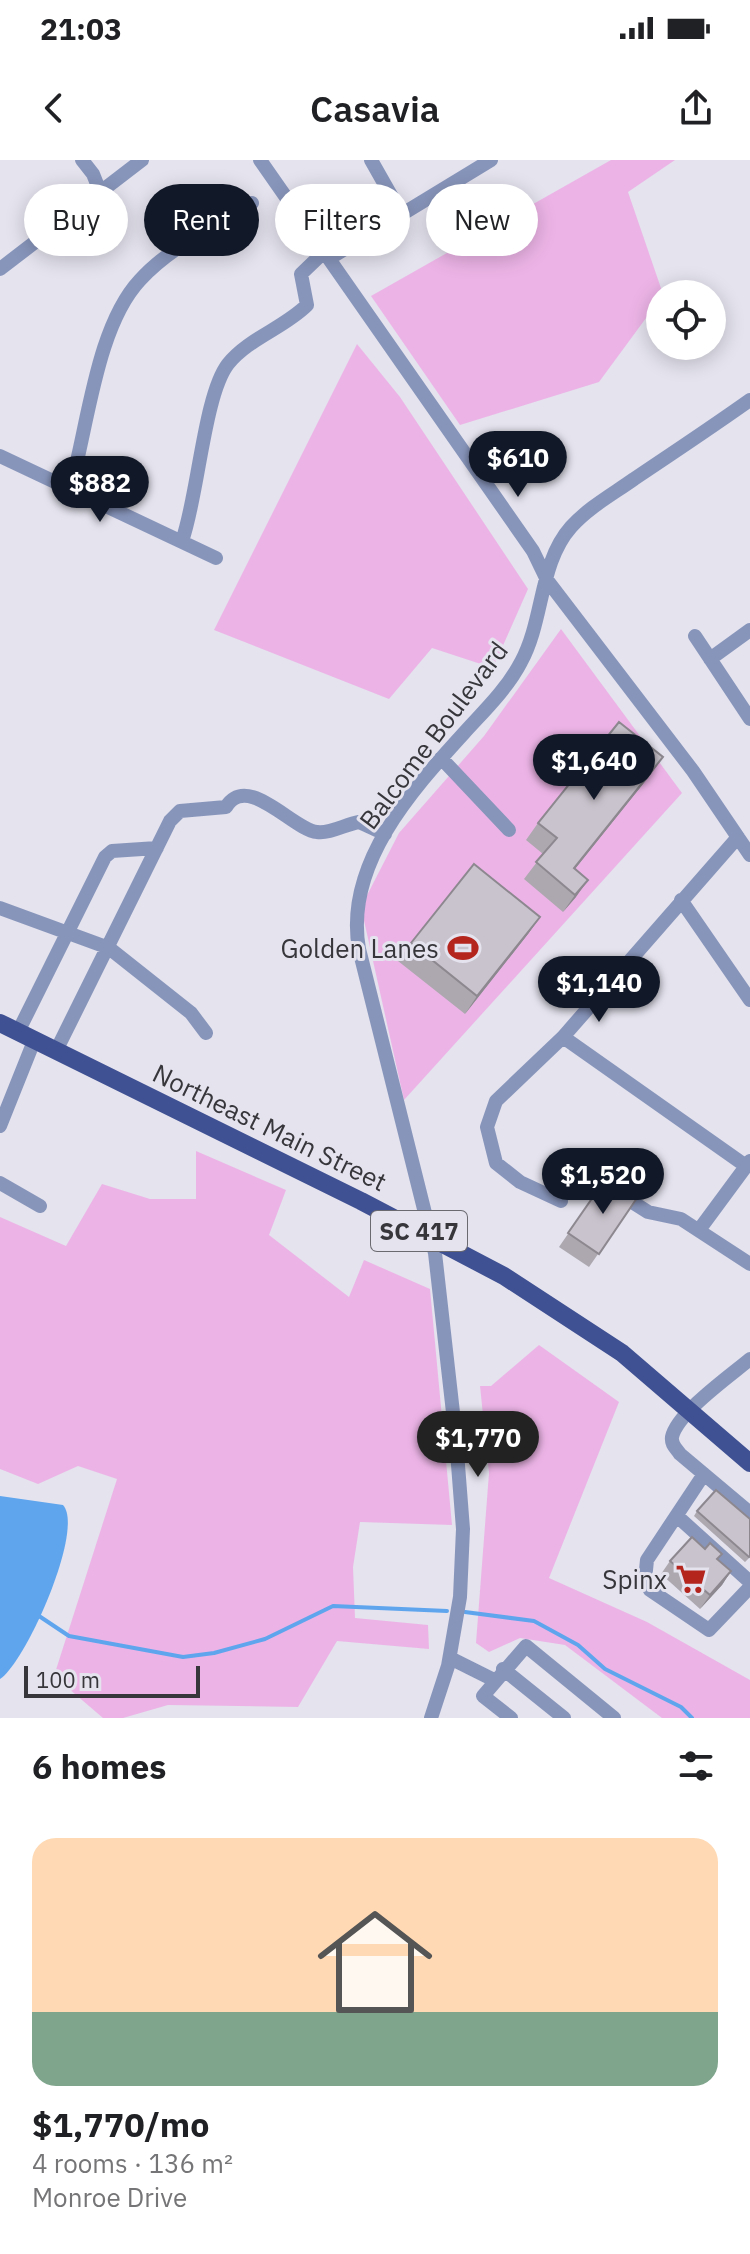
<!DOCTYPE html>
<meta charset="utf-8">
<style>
:root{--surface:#fff;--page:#f6f6f6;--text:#202124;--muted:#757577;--line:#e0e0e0;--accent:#111827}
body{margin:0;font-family:"IBM Plex Sans",sans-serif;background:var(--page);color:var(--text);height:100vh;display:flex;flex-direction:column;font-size:30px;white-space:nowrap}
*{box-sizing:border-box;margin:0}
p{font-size:26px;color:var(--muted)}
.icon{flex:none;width:44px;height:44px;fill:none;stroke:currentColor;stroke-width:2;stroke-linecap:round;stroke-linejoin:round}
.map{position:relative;height:1558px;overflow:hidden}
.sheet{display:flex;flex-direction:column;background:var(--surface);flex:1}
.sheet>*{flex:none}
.banner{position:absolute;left:24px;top:24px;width:702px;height:72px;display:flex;gap:16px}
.fabs{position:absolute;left:646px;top:120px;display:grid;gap:16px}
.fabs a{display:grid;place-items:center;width:80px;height:80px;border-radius:50%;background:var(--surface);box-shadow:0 4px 20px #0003;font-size:40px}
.scale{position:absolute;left:24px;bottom:20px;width:176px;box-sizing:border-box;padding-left:8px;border:4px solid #37363b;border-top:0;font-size:22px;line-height:28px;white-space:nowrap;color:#37363b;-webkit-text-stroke:6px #e4e3ee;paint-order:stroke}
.price{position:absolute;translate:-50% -68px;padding:0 18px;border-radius:28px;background:var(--accent);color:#fff;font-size:26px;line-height:52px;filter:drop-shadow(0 2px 4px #0008)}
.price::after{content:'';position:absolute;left:50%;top:48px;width:24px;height:18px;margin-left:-12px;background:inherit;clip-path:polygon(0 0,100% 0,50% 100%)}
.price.on{background:#222;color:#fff}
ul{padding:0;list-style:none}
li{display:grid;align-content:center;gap:16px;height:424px;padding:0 32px}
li+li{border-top:2px solid var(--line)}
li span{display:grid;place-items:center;height:248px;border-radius:24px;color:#555}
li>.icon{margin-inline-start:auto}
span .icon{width:144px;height:144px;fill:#fffc;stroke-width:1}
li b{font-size:34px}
h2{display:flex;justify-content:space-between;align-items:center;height:96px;padding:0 32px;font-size:34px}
.chip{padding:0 28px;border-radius:36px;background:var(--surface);box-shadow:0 4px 20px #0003;font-size:28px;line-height:72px}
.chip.on{background:var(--accent);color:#fff}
.status{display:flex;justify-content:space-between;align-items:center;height:56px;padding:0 40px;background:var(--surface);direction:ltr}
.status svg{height:22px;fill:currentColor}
header{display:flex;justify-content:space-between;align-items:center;height:104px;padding:0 32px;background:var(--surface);font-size:36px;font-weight:600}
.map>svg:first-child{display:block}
.green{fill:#ecb4e6}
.water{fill:#5fa5ee}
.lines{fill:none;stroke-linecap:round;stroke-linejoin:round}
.stream{stroke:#5fa5ee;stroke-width:4}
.minor{stroke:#8895bb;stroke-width:14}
.major{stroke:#405193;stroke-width:18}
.wall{fill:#ada8b0}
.shaded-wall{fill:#8d8890}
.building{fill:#c9c3cd;stroke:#8d8890;stroke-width:2}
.labels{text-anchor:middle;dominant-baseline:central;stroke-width:6;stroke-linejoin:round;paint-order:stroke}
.shield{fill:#e4e3ee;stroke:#6b6a71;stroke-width:2}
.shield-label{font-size:24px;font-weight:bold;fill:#37363b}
.street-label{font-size:26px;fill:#37363b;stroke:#e4e3ee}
.poi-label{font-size:26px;fill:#37363b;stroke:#e4e3ee;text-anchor:end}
</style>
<div class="status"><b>21:03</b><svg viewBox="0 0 49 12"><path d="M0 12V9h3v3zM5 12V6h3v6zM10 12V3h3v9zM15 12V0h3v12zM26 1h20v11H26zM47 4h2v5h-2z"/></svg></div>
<header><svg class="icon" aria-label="back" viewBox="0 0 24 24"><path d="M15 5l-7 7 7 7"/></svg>Casavia<svg class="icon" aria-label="share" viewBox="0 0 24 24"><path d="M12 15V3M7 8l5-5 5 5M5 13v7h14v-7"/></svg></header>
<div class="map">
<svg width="750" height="1558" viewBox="0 0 750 1558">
<rect width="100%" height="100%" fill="#e4e3ee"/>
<path class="green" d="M611,0H675L628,32L663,134L660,139L599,222L460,265L371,136Z
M357,184L400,237L528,429L493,508L432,488L389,539L214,470Z
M561,469L682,633L404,940L361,747L399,673L484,576Z
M196,991L286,1030L269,1075L349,1137L364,1100L430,1129L452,1365L360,1362L353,1407L355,1458L428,1465L429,1489L337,1481L298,1547L168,1545L123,1558H103L54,1516L117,1319L78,1306L38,1324L0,1309V1057L66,1086L102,1024L150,1039H196Z
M539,1185L619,1242L549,1418L647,1462L750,1520V1558H662L565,1485L520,1478L489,1492L476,1483L489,1313L480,1226H491Z"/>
<path class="water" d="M0,1336L63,1345C85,1369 26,1502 0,1519Z"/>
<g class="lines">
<path class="stream" d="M465,1452L534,1461L578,1485L605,1509L681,1547L692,1558
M39,1456L69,1476L183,1497L214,1493L265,1479L333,1446L447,1451"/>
<path class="minor" d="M82,0L93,14L101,34
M260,0L533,391L547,420L693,611L750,695
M371,0L401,53
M330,98L491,0
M0,109L142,0
M0,296L216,398
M70,329C88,267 96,167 140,120C169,88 214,66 252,43
M182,381C198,337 204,235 228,204C249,178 284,168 307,145L301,114L325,91
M695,476L750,559
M710,499L750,470
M441,598L509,670
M681,740L750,840
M0,748L109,788L191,853L206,873
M18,872L105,697L112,691L157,688
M563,877L746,1006
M56,891L170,661L180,651L226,647C248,612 293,670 317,672C330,674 346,664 359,662L385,674
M0,966L34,881
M0,1023L40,1046
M618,1033L648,1052L681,1059L750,1104
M561,1041L520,1022L496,1003L487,967L496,941L563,877L738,677
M699,1070L750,1001
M750,1199C731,1215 677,1253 672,1277C671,1285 676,1288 680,1294L750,1353
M704,1314L647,1400L645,1420L650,1430L709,1470L750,1427
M678,1357L750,1422
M450,1498L494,1520
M503,1509L564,1558
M431,1558L448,1506L460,1437L463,1369L456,1279L435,1093L359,789C344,705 411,631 464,573C484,551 507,529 521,502C544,460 539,403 571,367C589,347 613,334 634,319C673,293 712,267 750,240
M511,1558L483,1536L526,1486L614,1558"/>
<path class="major" d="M0,863L361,1041L504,1116L622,1193L750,1303"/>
</g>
<path class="wall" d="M651,614L575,709L576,737L563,752L524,719L543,694L526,680L538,663Z
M540,757L528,774L465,854L398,801L411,783Z
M607,1017L637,1038L589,1107L559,1087Z
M697,1351L750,1397L745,1402L694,1356Z
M717,1400L731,1411L722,1425L700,1449L661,1414L670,1401Z"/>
<path class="shaded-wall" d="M663,597L651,614L562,725L574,708Z
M588,720L576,737L563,752L575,735Z
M540,757L528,774L465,854L477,836Z
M731,1411L722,1425L700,1449L710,1435Z"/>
<path class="building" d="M619,562L663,597L574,708L588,720L575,735L536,702L557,678L538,663Z
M474,704L540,757L477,836L411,783Z
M607,1017L637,1038L599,1094L568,1073Z
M716,1330L750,1359V1396L749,1397L697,1351Z
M692,1377L705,1389L710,1383L722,1394L717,1399L731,1411L710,1435L670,1401Z"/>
<defs>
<g id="stadium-bare" transform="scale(2.4)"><path d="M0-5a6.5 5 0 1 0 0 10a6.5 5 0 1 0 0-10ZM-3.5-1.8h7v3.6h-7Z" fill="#b4251e" stroke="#e4e3ee" stroke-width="2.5" paint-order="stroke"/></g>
<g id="supermarket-bare" transform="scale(2.4)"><path d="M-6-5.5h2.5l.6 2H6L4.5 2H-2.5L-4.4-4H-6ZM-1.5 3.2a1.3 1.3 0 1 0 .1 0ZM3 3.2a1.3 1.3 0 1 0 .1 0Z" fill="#b4251e" stroke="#e4e3ee" stroke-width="2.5" paint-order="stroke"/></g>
</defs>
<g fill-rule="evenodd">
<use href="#stadium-bare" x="463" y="788"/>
<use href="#supermarket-bare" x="691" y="1419"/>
</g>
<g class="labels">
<rect class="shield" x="371" y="1051" width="96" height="40" rx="6"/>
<g class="shield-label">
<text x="419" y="1071">SC 417</text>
</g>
<g class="street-label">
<text transform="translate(433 575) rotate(-53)">Balcome Boulevard</text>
<text transform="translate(270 967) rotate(26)">Northeast Main Street</text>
</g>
<g class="poi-label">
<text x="439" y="788">Golden Lanes</text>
<text x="667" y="1419">Spinx</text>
</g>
</g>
</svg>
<div class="fabs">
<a><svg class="icon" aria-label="locate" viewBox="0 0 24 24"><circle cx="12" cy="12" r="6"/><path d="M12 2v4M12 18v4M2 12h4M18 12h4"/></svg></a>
</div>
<div class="scale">100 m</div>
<b class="price" style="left:518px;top:339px">$610</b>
<b class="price" style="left:100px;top:364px">$882</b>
<b class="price" style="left:594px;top:642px">$1,640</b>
<b class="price" style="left:599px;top:864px">$1,140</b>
<b class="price" style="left:603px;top:1056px">$1,520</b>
<b class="price on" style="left:478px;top:1319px">$1,770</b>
<div class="banner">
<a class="chip">Buy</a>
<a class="chip on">Rent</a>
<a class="chip">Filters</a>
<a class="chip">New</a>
</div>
</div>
<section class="sheet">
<h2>6 homes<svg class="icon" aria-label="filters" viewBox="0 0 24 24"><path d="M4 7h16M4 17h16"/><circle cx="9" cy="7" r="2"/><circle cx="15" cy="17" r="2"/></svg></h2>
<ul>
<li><span style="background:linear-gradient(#ffd9b3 70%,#7fa58c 0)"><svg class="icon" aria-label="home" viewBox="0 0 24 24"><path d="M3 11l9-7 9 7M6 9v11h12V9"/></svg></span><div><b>$1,770/mo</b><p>4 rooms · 136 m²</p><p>Monroe Drive</p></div></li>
</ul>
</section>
